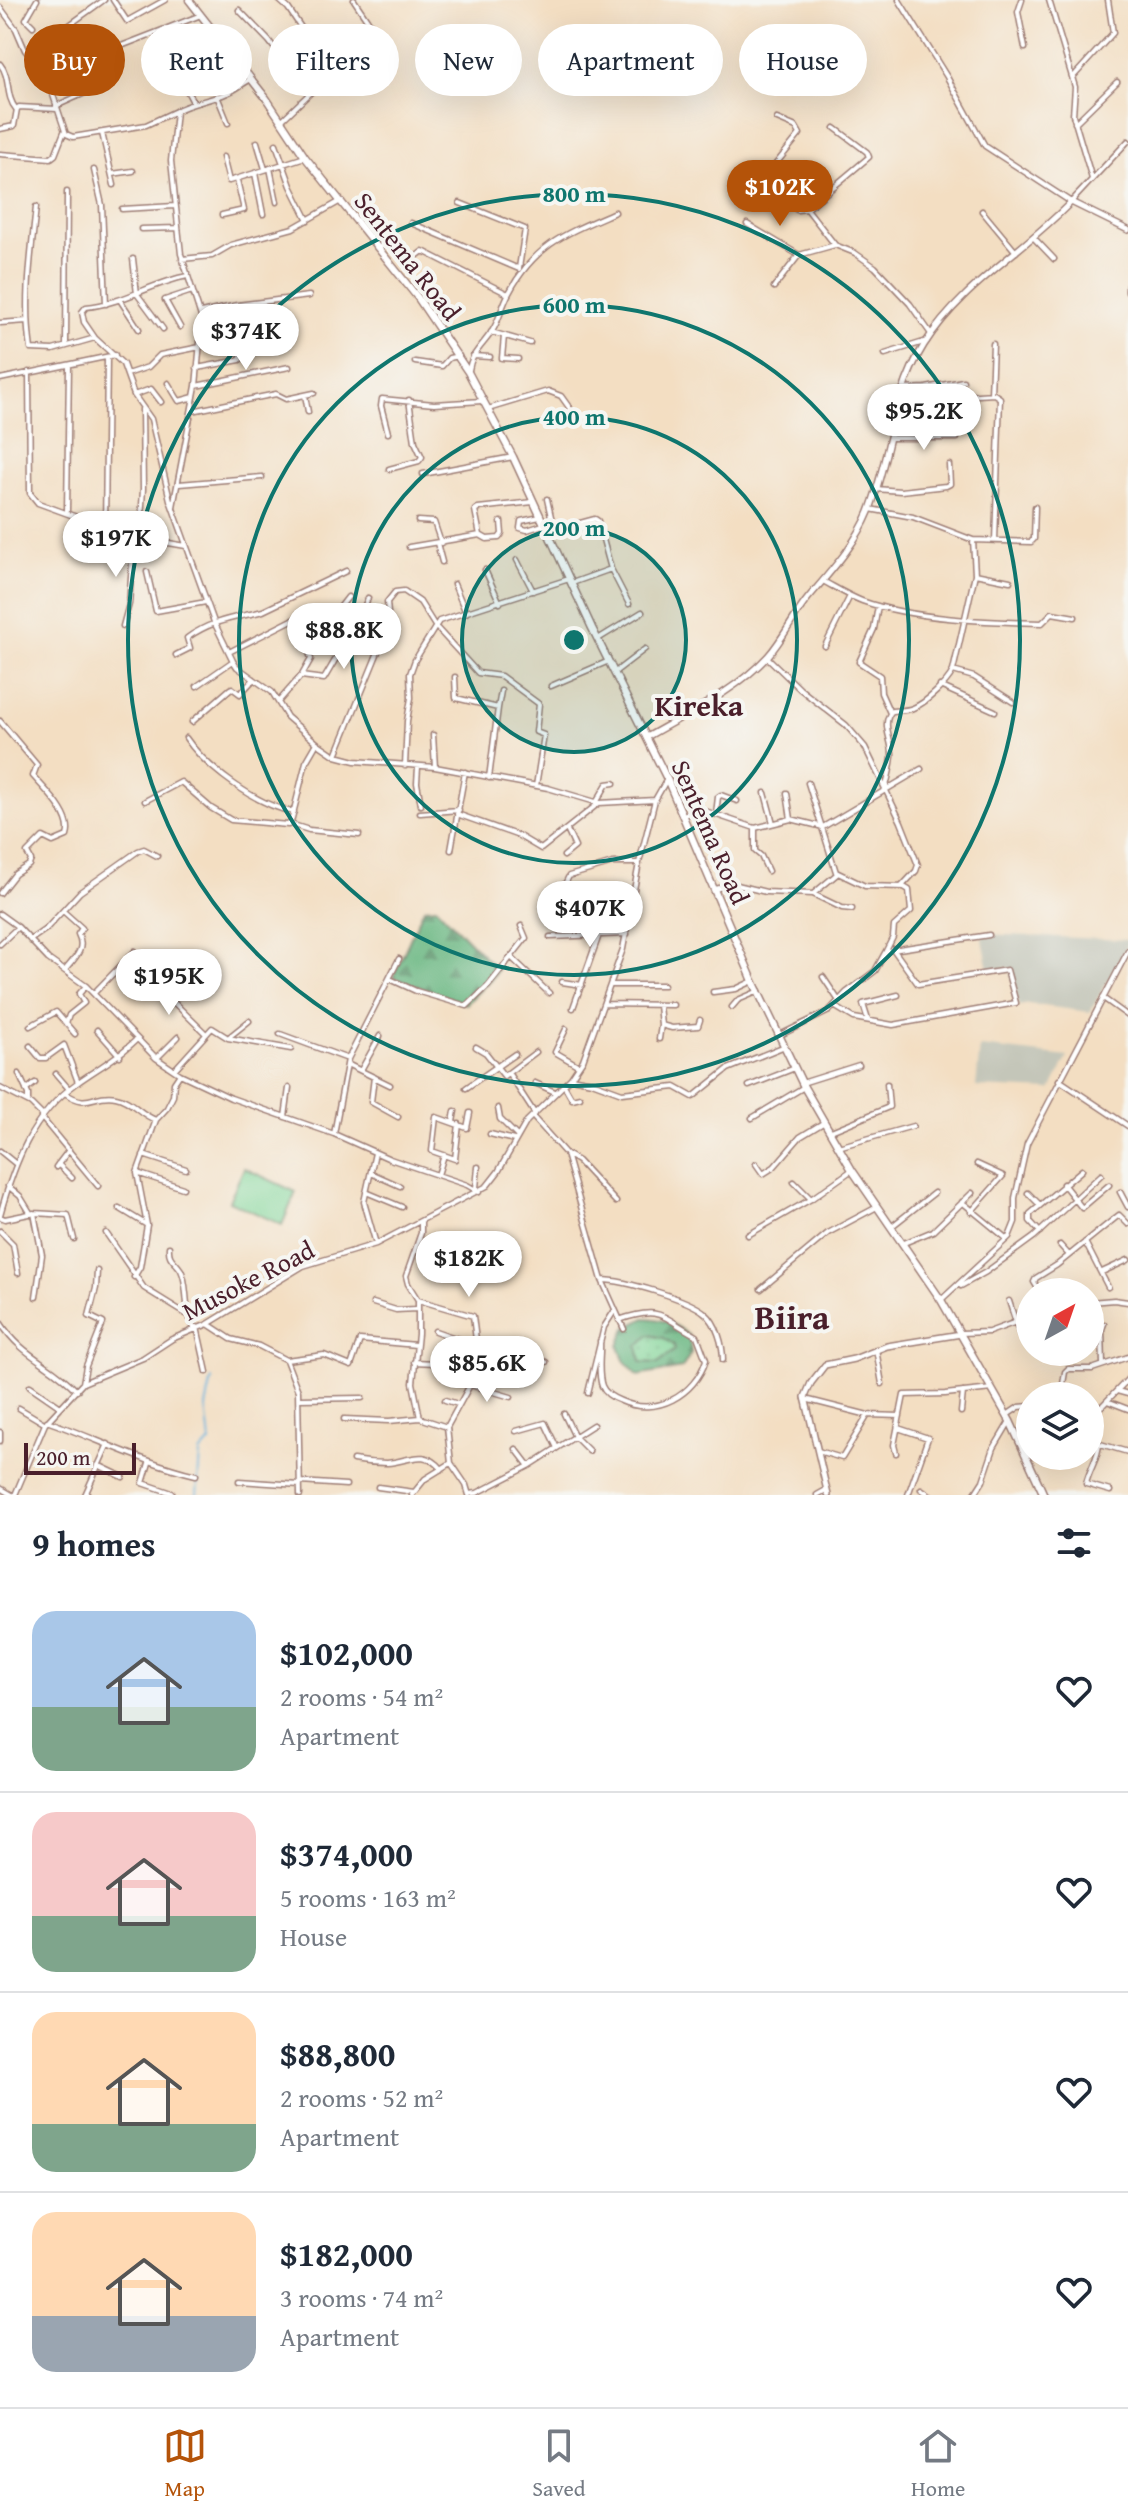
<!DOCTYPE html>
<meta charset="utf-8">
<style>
:root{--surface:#fff;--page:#f2f2f3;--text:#1f2937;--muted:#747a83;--line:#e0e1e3;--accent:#b45309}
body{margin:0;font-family:"Gentium Book Plus",serif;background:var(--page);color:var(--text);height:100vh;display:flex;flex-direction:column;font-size:30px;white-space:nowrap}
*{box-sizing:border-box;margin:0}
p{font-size:26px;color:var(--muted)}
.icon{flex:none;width:44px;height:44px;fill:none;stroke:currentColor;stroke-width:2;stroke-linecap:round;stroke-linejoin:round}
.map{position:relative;height:1495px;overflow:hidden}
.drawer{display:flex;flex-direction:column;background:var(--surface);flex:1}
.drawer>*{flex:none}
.hud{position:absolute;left:24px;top:24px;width:1080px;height:72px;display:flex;gap:16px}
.needle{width:52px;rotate:40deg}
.fabs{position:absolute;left:1016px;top:1278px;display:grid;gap:16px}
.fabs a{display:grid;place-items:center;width:88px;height:88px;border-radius:50%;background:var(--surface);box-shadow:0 8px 32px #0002;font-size:40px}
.scale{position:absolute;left:24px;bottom:20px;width:112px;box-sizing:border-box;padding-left:8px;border:4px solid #4a1f2b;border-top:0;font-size:22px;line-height:28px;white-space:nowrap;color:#4a1f2b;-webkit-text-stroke:6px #f6f6f2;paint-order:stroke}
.price{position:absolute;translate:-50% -68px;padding:0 18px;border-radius:28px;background:#fff;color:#222;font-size:26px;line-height:52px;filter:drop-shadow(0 2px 4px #0008)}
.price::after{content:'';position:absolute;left:50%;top:48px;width:24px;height:18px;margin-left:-12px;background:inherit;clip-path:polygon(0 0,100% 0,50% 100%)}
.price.current{background:var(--accent);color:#fff}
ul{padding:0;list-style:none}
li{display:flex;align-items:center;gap:24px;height:200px;padding:0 32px}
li+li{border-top:2px solid var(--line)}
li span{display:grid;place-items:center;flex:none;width:224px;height:160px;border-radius:24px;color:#555}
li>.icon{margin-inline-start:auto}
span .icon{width:96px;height:96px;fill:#fffc;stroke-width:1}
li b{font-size:34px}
h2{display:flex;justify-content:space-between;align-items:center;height:96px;padding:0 32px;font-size:34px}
.tag{padding:0 28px;border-radius:36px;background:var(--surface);box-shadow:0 8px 32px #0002;font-size:28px;line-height:72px}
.tag.current{background:var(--accent);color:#fff}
.menu{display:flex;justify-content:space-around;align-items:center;height:112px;border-top:2px solid var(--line);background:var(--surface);font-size:22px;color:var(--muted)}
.menu a{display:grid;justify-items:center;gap:4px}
.menu .current{color:var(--accent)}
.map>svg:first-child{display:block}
.industrial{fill:#c4c6b9}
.grass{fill:url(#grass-dots);stroke:#667a61;stroke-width:2}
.forest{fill:url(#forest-firs);stroke:#596a56;stroke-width:2;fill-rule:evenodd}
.park{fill:#81d597;stroke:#667a61;stroke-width:2}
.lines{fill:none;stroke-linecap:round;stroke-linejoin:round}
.stream{stroke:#60afda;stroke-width:2}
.minor-casing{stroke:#9e7e76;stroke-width:7}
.tertiary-casing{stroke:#9e7e76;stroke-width:8}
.secondary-casing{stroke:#9e7e76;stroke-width:9}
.minor{stroke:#fff;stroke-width:4}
.tertiary{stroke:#fff;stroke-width:5}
.secondary{stroke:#fff;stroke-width:6}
.ring{fill:none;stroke:#0f766e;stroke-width:4}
.labels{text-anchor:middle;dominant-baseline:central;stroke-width:8;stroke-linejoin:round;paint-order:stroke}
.street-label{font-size:26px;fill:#4a1f2b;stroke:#f6f6f2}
.quarter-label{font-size:30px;font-weight:bold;fill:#4a1f2b;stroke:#f6f6f2}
.district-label{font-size:34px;font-weight:bold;fill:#4a1f2b;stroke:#f6f6f2}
.centre{fill:#0f766e;stroke:#f6f6f2;stroke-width:4}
.ring-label{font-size:24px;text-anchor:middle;font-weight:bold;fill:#0f766e;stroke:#f6f6f2;stroke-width:8;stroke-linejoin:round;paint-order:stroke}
</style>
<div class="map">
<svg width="1128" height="1495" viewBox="0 0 1128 1495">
<defs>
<pattern id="grass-dots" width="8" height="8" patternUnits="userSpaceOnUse" patternTransform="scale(2)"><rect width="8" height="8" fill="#81d597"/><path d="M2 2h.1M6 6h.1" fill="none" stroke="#71b682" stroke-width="1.8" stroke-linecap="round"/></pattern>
<pattern id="forest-firs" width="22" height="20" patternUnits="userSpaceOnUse" patternTransform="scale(2)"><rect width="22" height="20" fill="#68b680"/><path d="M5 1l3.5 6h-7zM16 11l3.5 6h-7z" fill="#589369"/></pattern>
</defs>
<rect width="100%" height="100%" fill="#f6f6f2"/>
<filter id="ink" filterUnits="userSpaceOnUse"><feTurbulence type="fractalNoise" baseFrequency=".0125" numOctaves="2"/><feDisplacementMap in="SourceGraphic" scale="16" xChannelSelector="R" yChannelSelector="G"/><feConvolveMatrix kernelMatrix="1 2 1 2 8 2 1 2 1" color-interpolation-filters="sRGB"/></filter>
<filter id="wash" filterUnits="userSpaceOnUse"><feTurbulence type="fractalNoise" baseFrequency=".006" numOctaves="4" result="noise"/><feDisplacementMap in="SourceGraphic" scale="32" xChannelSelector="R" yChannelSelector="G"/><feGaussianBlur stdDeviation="1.8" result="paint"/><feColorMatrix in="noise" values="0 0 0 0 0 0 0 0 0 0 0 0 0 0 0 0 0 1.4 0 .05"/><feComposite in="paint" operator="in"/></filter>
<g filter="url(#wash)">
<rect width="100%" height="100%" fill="#f3dec2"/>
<path class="industrial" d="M982,934L1128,940V945L1090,1012L1028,1004L1019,1006L1009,968L989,970Z
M980,1047L1068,1057L1051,1090L976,1087Z"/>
<path class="grass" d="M649,1335L664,1338L674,1345L676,1350L658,1363L641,1362L638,1346Z"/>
<path class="forest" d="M436,907L497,970L492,978L466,1004L393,977L424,908Z
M645,1318C663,1319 676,1324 689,1336L691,1353L682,1368L638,1376L624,1360L619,1346L626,1328ZM649,1335L664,1338L674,1345L675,1350L658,1363L641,1362L638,1346Z"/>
<path class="park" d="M244,1168L296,1192L282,1225L229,1201Z"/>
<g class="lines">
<path class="stream" d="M197,1495L200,1453L210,1442L206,1407L212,1379"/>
</g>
</g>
<g filter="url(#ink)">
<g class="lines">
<g class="minor-casing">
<path id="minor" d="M113,0L127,21L165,0
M279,0L288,8L331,72
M899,0L947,77L985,146L1071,202L1128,141
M1022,0L1018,12L1025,48
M1049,0L1075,87L1073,115L1092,179
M0,7L16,29L25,50L47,77L66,134L73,137L146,125L176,111
M239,10L269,41L308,92
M33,26L26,19L37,0
M29,54L104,0
M98,55L201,15
M0,64C11,77 5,96 16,109
M1073,77L1113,33L1108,0
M183,83L193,102
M217,96L228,123
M56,106L85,93
M777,119L796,127L800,134L762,181L797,210L807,209L835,245
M282,120L372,34V27L354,0
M1075,123L1117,82
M0,129L14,126L17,109L19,107L57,109
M102,133L114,185
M257,142L265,169
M276,144L291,186L308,220
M0,154L51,158L55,155L64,132
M223,157L229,181L255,173
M270,168L277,202
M94,170L102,205L106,304
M112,174L133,171
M460,203L525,229L519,268
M36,207C31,255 24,301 31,349L53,350L95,338
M122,209L175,206
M807,209L869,157L867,152L835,128
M982,211L1016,252
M263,214L255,173L305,157
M222,215L244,210L237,180
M411,223L519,269
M747,224L799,255
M141,229L178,228
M1033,237L1054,259
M379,250L385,240L413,259L423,251L508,294
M133,259L137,294L163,329
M182,259L212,256L231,245L293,228L339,202
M187,276C152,283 122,304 86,307L82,312L84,322L95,338L123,364L134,395L151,419L170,500L214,622L233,661L237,667L272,692L287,717L317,743L336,756L355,761L435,767L548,788L599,803L655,800
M1128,286V292
M774,287L799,255L835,245L855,253L875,267L910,304L931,334
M120,300L139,329
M201,313L237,305L309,296
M0,323L27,321
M180,327L165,300L192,291
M491,332L530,343
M504,336L502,358L518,359
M66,346L67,192
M885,354L927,341
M473,356L490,357
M415,362L442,366L449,358L459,356
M197,368L240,360L245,340L280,338
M469,370C471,352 486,343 494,328C500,317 503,304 509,293C535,244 567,233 615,212
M29,372L30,493L38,503L82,519
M127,374L148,367L160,355L200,347
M0,379L115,355
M168,383L179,401L194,397
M196,386L289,367
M926,388L930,398L994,394L1000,398L995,541
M903,389L926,388L963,381
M991,394L993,344
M134,395L151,389L161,402
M305,395L308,412
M488,409L548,391L561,396L576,417
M192,411L276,394L286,399L314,393
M893,425L961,419
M388,433L381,406L382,399L434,404L482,401
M890,438H957
M389,469L419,461L422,457L415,442L409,400
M423,474L513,457
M179,484L262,477
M876,489L901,491L946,486L950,484L949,465
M547,499L554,530
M173,507L196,386L202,320L181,254L171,161L176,111C192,102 210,101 227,93C236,90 243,83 251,79
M870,509L913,517L973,540L1031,542L1034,539L1035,507
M67,511L69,366
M540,517L521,521L520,528L527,530L543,525
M418,521L434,522L441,543
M105,530L107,357
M547,532L595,519L598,521L611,569L572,583
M480,535L487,539L499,538L502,534L501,522
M140,538L143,489L142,409
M437,543L442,562
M409,547L480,535L475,510L478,508L533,502
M517,560L533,591
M611,569L629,604
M485,570L500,603
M147,572L156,611L206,602
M975,574L1010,581
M823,581C836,588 849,596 862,601C912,619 988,622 1042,623L1052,613L1075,617
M454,584L466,613
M878,606L874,629L859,662L880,676L881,693L890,713
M123,626L129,604L134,537L186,546
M598,639L642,612
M825,646L850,596
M229,652L310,611
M176,655L190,648L187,638C212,620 235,618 263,611L346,571
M767,657L800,689L846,725L865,747L901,822L918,865L916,871L901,887
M953,671L974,677L1013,702
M615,672L645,649
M302,675L311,659L308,649L348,597
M455,677L456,698L498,708L489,778
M197,686L233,661
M551,686L609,661
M940,686L995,711
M279,701L301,676L324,679L358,621L368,598
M498,708L501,691
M0,721L37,765L33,776C45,790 74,816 67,836L53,842L43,837L27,853L31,860L29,865L15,874L0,893
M192,722L230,689L232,688L240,694L254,679
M433,735L435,767
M186,738C206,768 258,806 294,812
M336,755L389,625L387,602L395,592L404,591L420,602L435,626L478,673L501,676L539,704L536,732L544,735L536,786
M405,766L407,721L411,698L410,674L415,660L439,621L569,579
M418,767L417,783L421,805
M808,783L836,872L865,886L904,887L909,890L911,911L894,926L893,937L886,951
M885,790C888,779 891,768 892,756C893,740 880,724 892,711C899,710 907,711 913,708C926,703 947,683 953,671L975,574L973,540
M765,793L773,823
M787,793L791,819
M145,801L181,782L211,808L231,820L288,825L291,822L306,762L317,743
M596,803L607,784L614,783
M420,813L459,810
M457,814L519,836L541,849L599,803
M716,814L718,797L721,795L737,801
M683,815L692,812H708L755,828L791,819L823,827L921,769
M290,824L309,830L359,835
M755,828V851L761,856L768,871
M451,850L465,772
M564,856L575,847L567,830
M715,889L733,884L766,892L813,894L842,908L852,909
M813,894L837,874
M565,897V884L569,876L613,863H639
M63,911L82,928L78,934C86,949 75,958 65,970
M0,914L18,927L48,959L86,986L156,1058L180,1074L231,1098L334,1134L390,1159L467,1185L479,1192
M550,937L627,934
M30,940L46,929L80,892L138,851L144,849L157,856
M0,944L18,927
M512,958L549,993
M823,977L839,1001
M390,979L416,991L467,1006L488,986L526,938L521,926
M151,980L205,1033
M562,982L582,985
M611,985H664
M713,992L736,989L753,981
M94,993L135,951
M1103,998L1128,1016
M604,1004L673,1005
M659,1005L661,1025L672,1028L698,1026L700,1020
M834,1006L854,1018L893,1025L1016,1003L1007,970L918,984L893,949
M732,1007L738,1000L759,991
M573,1008L599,935
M868,1020L863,1004L898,995
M66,1024L69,1015L84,1003L79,994L86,986
M30,1026L56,1012L75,1034
M566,1029L555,1052L579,1066
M97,1030L120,1056
M280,1034L348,1059
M780,1035L829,1011L847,992L875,971L886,951L989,935
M229,1037L249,1021
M659,1039L661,1025
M30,1046L40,1058H46L64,1045L78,1082
M476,1047L486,1053L504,1076L536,1052
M157,1058L178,1037
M349,1065L390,1085
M174,1070L212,1028L228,1038L291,1049
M361,1070L380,1036
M19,1074L28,1094V1101
M56,1074L69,1089
M509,1074L535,1114
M374,1077L371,1102L398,1117
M571,1078L592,1082L622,1093L675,1087L693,1097L728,1069L785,1046
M1059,1080L1128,1126
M535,1083L555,1092
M802,1083L859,1065
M564,1085L572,1099L580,1097
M749,1086L795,1068
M0,1088L31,1104L43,1116
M466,1088L515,1054
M26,1090L35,1083
M65,1093C89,1110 94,1092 116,1097C132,1100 140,1115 156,1120
M498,1108L500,1119L517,1136
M532,1116L566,1154L602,1280L624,1329
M41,1117L98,1186
M285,1117L289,1088
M752,1118L804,1087
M453,1122L455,1111
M459,1124L455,1159L432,1151L436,1117L467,1128L470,1113
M831,1131L889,1107L887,1084
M334,1134L348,1059L399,959
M490,1134L514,1140
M838,1147L913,1126
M0,1151L16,1164
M375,1153L364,1202L376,1244
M566,1154L578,1161L616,1202
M143,1155L186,1169
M58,1164L72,1178
M756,1164L763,1174L774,1167L800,1137L823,1123
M56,1167L69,1150
M137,1173L183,1188
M371,1173L400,1186
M438,1175L444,1155
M794,1182L811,1199
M1063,1184L1082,1208L1109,1185
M8,1186L20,1196L31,1214
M476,1188L478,1167
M366,1192L402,1207
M1120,1192L1128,1207
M1028,1193L1040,1205
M962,1202L1007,1239
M119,1208L147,1225
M971,1212L1003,1176L977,1164
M34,1213L42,1255L36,1297
M0,1215C14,1164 32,1115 77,1083C98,1068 119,1057 137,1039
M0,1217L5,1219L34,1213L68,1215L74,1239
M891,1227L934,1193
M0,1231L13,1244L18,1273
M1040,1232L1030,1221V1214L1082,1170
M106,1233L144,1288L186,1314
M748,1235L811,1199L852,1170
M1085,1242L1108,1287
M904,1243L933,1231L972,1193
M1060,1245L1069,1255
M169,1247C168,1260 175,1260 181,1270C189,1286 183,1308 194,1328
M1102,1272L1128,1260
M134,1277L140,1267L147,1225L137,1173L156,1120L167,1108L173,1096L174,1083L180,1074
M602,1280C623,1280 689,1299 705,1313C717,1323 723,1345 723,1360
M961,1286L986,1272L1034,1237L1101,1175
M761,1289L828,1233L877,1207
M1040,1292L1034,1282L1036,1278L1057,1265L1119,1215L1128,1224
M418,1300L473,1316L476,1340L470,1385L447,1427L451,1463L466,1485L469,1495
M941,1300L1009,1237L1015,1222V1198L1027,1144L1128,951
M1009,1301L1020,1335
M1090,1302L1114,1300L1128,1302
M373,1303L396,1310L416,1309
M0,1322C23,1358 50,1362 77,1391
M208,1324L231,1339L259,1346L286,1360L324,1355L351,1366L360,1340L416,1345
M197,1327L207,1372
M435,1331L458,1339L506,1346L546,1362
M960,1333L989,1332L1030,1317
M600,1341C601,1355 597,1372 602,1386C605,1394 613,1398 621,1401C656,1417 695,1395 706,1360L697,1336C661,1317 662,1305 619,1320
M876,1349L882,1384
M286,1360L298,1391L300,1495
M414,1362L435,1363L470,1372
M1103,1365L1102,1329L1104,1324
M83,1383L86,1366L103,1323L89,1316L96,1288L97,1271
M470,1385L511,1397
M30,1386L59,1406
M493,1391L496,1361L502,1345
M1117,1391L1128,1394
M588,1393L604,1327L615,1310
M1061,1396L1065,1372L1068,1369H1092L1128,1357
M299,1399L362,1398
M805,1399L868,1415L900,1416
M445,1400L458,1404
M1107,1401L1128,1409
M19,1408L44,1423
M961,1412L963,1392
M564,1414L575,1437L589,1451
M1090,1414L1103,1405L1128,1379
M1007,1415L1019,1407L1030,1406
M420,1418L413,1383L418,1334V1300L408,1284L406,1276L421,1233V1221
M344,1419L389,1421L420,1418L447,1427
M47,1421C97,1439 145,1463 196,1475
M898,1428L928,1438L908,1495
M516,1431L545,1423L557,1448
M0,1432V1441
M1019,1438L1030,1435
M1090,1441L1128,1452
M1099,1443C1099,1458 1089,1469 1086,1484L1110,1491
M516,1449L529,1466
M818,1451L842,1458L868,1415
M896,1453L894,1445L904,1395L945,1394L992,1389
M353,1460C364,1462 375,1463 387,1463C409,1462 423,1447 442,1469
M149,1463L143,1483L172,1493
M98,1465L123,1477
M239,1481L300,1485
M300,1482L346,1485
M378,1487L414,1492
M0,1488L12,1495
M921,1489L930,1495
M469,1494L477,1493L529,1466L593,1425
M15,1495L45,1424L83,1383L143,1358L172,1339L208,1324L303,1266L376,1244L487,1186L498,1172L527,1121L571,1078L583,1060L623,949L639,863L655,800L667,779
M85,1495L108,1444
M412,1495L425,1479L451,1463
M817,1495L826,1490
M974,1495L983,1481L994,1448L1010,1421"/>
</g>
<g class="tertiary-casing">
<path id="tertiary" d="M647,737C688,713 735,692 768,656C784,638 794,615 809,597C831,571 856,544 869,512C890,458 892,396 924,345C961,286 1024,251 1071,202L1128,230
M828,1495L805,1397L811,1383L825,1365L854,1359L887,1346L961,1334"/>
</g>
<g class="secondary-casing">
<path id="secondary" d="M189,0L266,98L305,157L418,298L468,372L513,457L592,628L667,779L753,981L804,1087L852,1170L941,1300L1010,1421L1044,1495"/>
</g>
<use href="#minor" class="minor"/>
<use href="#tertiary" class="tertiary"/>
<use href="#secondary" class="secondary"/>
</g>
</g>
<circle cx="574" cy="640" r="112" fill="#0f766e" fill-opacity=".12"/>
<g class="ring">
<circle cx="574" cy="640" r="112"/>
<circle cx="574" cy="640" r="223"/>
<circle cx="574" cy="640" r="335"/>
<circle cx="574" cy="640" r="446"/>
</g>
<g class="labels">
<g class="street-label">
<text transform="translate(408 256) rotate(52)">Sentema Road</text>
<text transform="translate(711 832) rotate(66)">Sentema Road</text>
<text transform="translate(248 1280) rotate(-27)">Musoke Road</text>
</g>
<g class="quarter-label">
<text x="699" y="705">Kireka</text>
</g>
<g class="district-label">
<text x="792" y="1316">Biira</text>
</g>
</g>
<circle cx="574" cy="640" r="12" class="centre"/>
<g class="ring-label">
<text x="574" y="202">800 m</text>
<text x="574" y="313">600 m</text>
<text x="574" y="425">400 m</text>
<text x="574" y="536">200 m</text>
</g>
</svg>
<div class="fabs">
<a><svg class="needle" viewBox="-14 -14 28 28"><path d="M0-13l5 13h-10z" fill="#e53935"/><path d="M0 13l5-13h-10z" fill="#747a83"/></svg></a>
<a><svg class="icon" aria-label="layers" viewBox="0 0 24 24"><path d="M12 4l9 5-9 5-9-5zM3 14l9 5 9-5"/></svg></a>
</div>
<div class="scale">200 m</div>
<b class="price current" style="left:780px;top:228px">$102K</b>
<b class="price" style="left:246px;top:372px">$374K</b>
<b class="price" style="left:924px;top:452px">$95.2K</b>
<b class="price" style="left:116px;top:579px">$197K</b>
<b class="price" style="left:344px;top:671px">$88.8K</b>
<b class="price" style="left:590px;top:949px">$407K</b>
<b class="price" style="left:169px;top:1017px">$195K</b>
<b class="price" style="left:469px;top:1299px">$182K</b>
<b class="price" style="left:487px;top:1404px">$85.6K</b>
<div class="hud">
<a class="tag current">Buy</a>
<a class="tag">Rent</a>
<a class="tag">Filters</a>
<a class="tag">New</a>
<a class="tag">Apartment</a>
<a class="tag">House</a>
</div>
</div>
<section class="drawer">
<h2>9 homes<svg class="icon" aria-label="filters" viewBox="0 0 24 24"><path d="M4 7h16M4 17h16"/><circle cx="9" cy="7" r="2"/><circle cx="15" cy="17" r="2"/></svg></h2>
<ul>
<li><span style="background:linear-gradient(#a9c7e8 60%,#7fa58c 0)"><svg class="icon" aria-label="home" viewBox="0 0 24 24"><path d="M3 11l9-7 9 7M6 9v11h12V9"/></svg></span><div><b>$102,000</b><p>2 rooms · 54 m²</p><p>Apartment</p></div><svg class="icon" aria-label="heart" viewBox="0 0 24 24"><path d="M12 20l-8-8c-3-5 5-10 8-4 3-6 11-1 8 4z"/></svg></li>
<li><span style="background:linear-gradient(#f6c9c9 65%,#7fa58c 0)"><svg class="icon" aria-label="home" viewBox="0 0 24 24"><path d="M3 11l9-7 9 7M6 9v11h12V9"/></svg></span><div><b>$374,000</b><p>5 rooms · 163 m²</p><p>House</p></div><svg class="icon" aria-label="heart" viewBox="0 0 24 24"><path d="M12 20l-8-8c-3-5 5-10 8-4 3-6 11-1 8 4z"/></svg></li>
<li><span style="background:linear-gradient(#ffd9b3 70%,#7fa58c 0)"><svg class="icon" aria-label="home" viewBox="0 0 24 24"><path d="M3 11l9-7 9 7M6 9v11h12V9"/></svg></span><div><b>$88,800</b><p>2 rooms · 52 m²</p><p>Apartment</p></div><svg class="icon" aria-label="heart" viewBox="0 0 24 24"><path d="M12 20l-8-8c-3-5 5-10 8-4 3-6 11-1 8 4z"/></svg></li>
<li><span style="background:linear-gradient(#ffd9b3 65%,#9aa5b1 0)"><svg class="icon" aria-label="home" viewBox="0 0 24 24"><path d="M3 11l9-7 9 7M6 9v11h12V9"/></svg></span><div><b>$182,000</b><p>3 rooms · 74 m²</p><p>Apartment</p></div><svg class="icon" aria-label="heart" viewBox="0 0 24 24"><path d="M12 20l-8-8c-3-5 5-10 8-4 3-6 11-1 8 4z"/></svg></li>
</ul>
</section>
<nav class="menu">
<a class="current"><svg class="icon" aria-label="map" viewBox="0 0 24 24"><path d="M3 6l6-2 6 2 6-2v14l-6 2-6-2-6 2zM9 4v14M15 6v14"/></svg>Map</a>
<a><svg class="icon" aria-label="saved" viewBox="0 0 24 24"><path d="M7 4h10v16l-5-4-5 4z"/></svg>Saved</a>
<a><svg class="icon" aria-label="home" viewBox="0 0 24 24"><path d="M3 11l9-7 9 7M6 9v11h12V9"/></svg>Home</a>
</nav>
